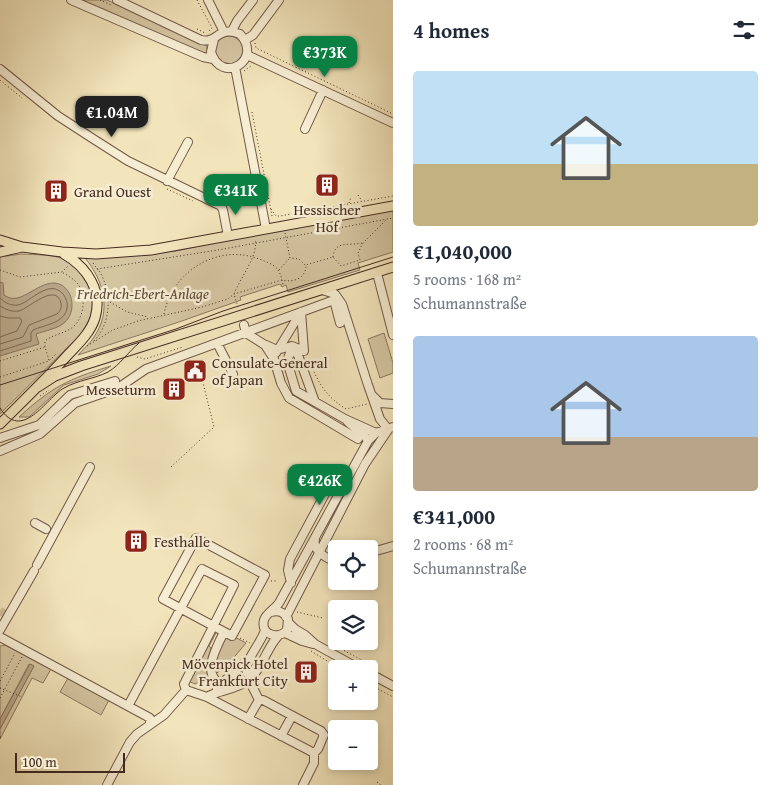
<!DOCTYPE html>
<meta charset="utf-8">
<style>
:root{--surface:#fff;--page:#f6f6f7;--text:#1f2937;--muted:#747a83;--accent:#0b8043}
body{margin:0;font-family:"Gentium Book Plus",serif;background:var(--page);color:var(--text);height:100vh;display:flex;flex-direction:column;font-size:19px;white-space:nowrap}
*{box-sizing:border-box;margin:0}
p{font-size:16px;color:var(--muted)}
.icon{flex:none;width:28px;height:28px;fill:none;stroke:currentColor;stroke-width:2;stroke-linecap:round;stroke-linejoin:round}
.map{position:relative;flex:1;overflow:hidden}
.side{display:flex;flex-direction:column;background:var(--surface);width:385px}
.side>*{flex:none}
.tools{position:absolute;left:328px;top:540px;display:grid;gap:10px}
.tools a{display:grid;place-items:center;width:50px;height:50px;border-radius:5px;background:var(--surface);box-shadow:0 2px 8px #0003;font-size:25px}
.scale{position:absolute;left:15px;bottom:12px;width:110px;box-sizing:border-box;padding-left:5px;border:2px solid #442b20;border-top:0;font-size:14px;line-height:18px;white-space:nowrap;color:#442b20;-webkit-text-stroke:4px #f7edd3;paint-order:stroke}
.price{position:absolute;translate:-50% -42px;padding:0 11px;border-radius:10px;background:var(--accent);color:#fff;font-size:16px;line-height:32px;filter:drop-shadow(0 1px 2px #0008)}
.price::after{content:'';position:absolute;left:50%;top:30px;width:15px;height:11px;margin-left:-8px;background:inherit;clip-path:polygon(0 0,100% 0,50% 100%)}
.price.current{background:#222;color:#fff}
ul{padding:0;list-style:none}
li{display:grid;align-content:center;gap:10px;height:265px;padding:0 20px}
li span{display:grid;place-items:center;height:155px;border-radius:5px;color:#555}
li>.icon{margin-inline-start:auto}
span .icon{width:90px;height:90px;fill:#fffc;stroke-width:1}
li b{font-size:21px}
h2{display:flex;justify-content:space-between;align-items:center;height:60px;padding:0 20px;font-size:21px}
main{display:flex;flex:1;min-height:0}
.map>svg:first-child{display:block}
.green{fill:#d4c5a1;stroke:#8c7860}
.water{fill:#b7a586;stroke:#89745d}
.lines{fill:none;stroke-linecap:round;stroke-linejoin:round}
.shore{stroke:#7e6853;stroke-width:1}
.minor-tunnel{stroke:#cfbf9c;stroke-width:8;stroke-dasharray:8 4;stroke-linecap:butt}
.minor-casing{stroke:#705947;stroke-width:10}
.major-casing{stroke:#442b20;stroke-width:11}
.path{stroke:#442b20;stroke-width:1;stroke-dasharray:1 2.5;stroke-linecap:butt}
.minor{stroke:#f7edd3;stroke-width:8}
.major{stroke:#f2e4bb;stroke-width:9}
.tram{stroke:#442b20;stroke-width:1}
.labels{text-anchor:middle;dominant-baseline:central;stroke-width:5;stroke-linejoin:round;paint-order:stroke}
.poi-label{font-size:15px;fill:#442b20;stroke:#f7edd3;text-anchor:start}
.park-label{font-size:15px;font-style:italic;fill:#614a3a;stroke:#f7edd3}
</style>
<main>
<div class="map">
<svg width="393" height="785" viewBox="0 0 393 785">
<rect width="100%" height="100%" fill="#f2e4bb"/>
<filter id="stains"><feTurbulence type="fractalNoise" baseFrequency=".004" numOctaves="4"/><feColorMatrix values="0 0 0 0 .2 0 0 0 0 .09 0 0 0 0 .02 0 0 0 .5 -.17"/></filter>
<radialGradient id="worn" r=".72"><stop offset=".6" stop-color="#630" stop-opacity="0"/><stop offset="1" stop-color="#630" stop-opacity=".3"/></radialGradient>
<path class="green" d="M82,0H107L207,46V56Z
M215 50a14 14 0 1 1 28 0a14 14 0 1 1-28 0Z
M393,210V252L358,263L360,270L288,292L286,285L282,287L280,284L240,297L241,300L179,322L78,355C83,349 90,344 94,337C112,311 104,281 85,258L176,251L237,238Z
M21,254C36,255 53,254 67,260C86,269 97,296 91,316C89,324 84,330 79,336L0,414V257Z
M384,333L393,363V373L380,378L368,339Z
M111,366L98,374L64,385L29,417H19C52,387 68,379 111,366Z
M216,627L218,629L209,646L211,648L207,665L209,678L195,684L188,681Z
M227,633L246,643L225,668L215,674C213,659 221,646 227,633Z
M5,645L51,669L43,683L32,678L0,739V729L34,666L29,664L0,719V646Z
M68,678L109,700L101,715L60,692Z"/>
<path class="water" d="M0,282L3,283L4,295C20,307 35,283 54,283C73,284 78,312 64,323C57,329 44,331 36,334L39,344L0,356Z
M30,664L34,666L0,729V719Z"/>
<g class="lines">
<path class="shore" d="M0,298C5,303 11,306 18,305C31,302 49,278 63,294C66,298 68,303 67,308C65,323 44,325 33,330L31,333V341L0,351
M0,306C6,310 13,312 19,311C29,308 56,282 61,303C62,308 60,311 57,314L29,325L23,337L0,344
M0,316L8,318H20L22,321L17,331L0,337"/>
<path class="minor-tunnel" d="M369,564V565
M0,611L5,614"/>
<g class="minor-casing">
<path id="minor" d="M71,0L203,57L213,59
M117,0L201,40C218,44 217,25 240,34C264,61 221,85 211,52L214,39
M208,0L224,32
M232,31L237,21L253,0
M245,40L253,35L279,0
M247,55L393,123
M235,67L266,229
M0,69L58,116L95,140L128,161L221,206L223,210L228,236
M305,129L323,90
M167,181L188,142
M377,273L393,335
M322,290L335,294L342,304L368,385L380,419L388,429
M244,325L246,333L265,345L274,359L281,383L289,398L358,439
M217,343L233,374
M266,345L277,350L292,346L304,351L301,312
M276,353L301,312
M373,396L380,403L393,404
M315,402L298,355L295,352L290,353L287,361L296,391L345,419L376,433
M347,421C353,428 365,433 368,441
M0,438L39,425L70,395L115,381
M0,451L40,434L75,403L118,388L146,369L334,300L340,323
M35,523L46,529
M196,538L265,575L232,636L163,599Z
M315,539C312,551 326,558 336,562
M369,553L393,546
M37,565L90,467
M291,583L288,570L290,559L326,492L335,484H338L347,489
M271,612C279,610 284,612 288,619L287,630C279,640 260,635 264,620C266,613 275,609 279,603L368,441L376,433L393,427
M286,617L365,464L388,430
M288,622L295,629L305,635L315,644L360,669
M0,630L34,571
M224,632C214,652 198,680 230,688
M285,633L302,641L313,644
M0,637L150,718V724
M369,673L393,686
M253,675L247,673C244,660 261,644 265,630
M249,680L259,700
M217,688L247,660
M207,697L314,753V763L303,785
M128,706L202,569L234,585L184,684L186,690
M248,719L259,700H263L321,731L324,735L318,749L314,753
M281,736L292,716
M107,785L130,742L137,734L164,715L186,690L207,697C219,690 235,690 247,681C262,670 266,649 278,636"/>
</g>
<g class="major-casing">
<path id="major" d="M0,240L22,247
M0,252L22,247L62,252L96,254L151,250L393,206
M38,387L55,376L81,366L393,267
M0,424C22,402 44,381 65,358C76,346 90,334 95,318C103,291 87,267 64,254"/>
</g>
<path class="path" d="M100,0L111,5
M197,0L212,28L208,32
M197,29L205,33
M255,43L256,48L393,114
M244,71L251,66
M0,80L22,98
M252,112L272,216
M167,189L193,201
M358,195L362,201
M349,203L351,197
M271,209L276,216H280L393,196
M285,233L290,258L299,259L305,265
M333,257C335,240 349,246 362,243
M93,263C96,268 100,271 102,276C112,298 110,324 94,341
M97,269L218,250L393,218
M0,270L20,277L62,272L68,266
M279,270L289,259
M110,302L127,312L148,317
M238,307L234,294C240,278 259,255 255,239
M164,314C172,272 217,243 259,259C275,265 280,267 283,285H281
M87,346L113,330L138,321L202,307L228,299L234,294L282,280C294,283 306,278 306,265L333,257L341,266L360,260L358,253L363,243L387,219
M137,357L145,359L183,347
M308,359C319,383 324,395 346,409L367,404
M49,360L45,347V341C52,335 62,334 70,329C84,321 87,297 78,284C74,279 68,276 62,272
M0,361L45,347
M0,377L49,361L57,353
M40,396L49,390
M171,467L214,427L197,359
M271,581H278
M297,612L323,618
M240,638L250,643
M341,649L373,666
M311,651L340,669
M0,681L15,653
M369,684L393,697
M0,688L22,697
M0,698L22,657
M0,737H1
M377,782L381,785"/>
<use href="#minor" class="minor"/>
<use href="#major" class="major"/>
<path class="tram" d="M0,385L176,329L223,311L393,257
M0,408C22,443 46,398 64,388C78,380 94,379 108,372C120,365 128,352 139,343"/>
</g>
<defs>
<g id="building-square" transform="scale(1.25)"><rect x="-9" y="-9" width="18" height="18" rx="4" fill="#8f2418" stroke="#f7edd3"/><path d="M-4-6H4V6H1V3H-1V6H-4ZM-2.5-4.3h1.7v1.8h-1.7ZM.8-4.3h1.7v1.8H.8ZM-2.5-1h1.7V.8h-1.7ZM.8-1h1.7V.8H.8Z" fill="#fff"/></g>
<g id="civic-square" transform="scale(1.25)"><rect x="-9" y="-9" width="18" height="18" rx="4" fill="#8f2418" stroke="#f7edd3"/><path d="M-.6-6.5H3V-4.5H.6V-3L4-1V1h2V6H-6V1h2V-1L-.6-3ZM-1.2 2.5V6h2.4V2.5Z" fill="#fff"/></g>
</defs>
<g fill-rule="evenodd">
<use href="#building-square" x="327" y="185"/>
<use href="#building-square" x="56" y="191"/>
<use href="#civic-square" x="195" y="371"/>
<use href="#building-square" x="174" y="389"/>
<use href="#building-square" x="136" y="541"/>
<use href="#building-square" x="306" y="672"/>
</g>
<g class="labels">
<g class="poi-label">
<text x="74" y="191">Grand Ouest</text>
<text x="327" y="209" text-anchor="middle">Hessischer<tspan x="327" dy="17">Hof</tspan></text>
<text x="212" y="362">Consulate-General<tspan x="212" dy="17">of Japan</tspan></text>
<text x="156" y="389" text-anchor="end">Messeturm</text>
<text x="154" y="541">Festhalle</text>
<text x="288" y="663" text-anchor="end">Mövenpick Hotel<tspan x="288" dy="17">Frankfurt City</tspan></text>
</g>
<g class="park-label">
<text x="143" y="293">Friedrich-Ebert-Anlage</text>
</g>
</g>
<rect width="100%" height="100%" filter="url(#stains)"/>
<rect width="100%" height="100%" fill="url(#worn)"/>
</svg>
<div class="tools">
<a><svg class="icon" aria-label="locate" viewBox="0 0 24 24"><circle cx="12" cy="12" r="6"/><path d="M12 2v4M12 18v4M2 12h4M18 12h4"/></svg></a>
<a><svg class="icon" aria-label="layers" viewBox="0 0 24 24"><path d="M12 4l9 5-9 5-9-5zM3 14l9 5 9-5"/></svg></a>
<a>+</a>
<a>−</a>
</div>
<div class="scale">100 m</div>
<b class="price" style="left:325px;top:78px">€373K</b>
<b class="price current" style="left:112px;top:138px">€1.04M</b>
<b class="price" style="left:236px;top:216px">€341K</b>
<b class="price" style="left:320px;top:506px">€426K</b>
</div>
<section class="side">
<h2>4 homes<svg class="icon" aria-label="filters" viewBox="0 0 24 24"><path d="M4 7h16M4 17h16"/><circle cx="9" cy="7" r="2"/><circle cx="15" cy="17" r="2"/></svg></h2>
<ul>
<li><span style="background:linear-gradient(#bfe0f5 60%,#c2b280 0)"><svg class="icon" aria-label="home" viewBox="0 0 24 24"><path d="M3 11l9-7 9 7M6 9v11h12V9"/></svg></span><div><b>€1,040,000</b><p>5 rooms · 168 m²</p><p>Schumannstraße</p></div></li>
<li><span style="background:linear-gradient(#a9c7e8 65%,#b9a48a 0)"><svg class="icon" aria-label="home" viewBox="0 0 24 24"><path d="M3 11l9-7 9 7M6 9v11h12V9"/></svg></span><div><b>€341,000</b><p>2 rooms · 68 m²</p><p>Schumannstraße</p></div></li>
</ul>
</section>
</main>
